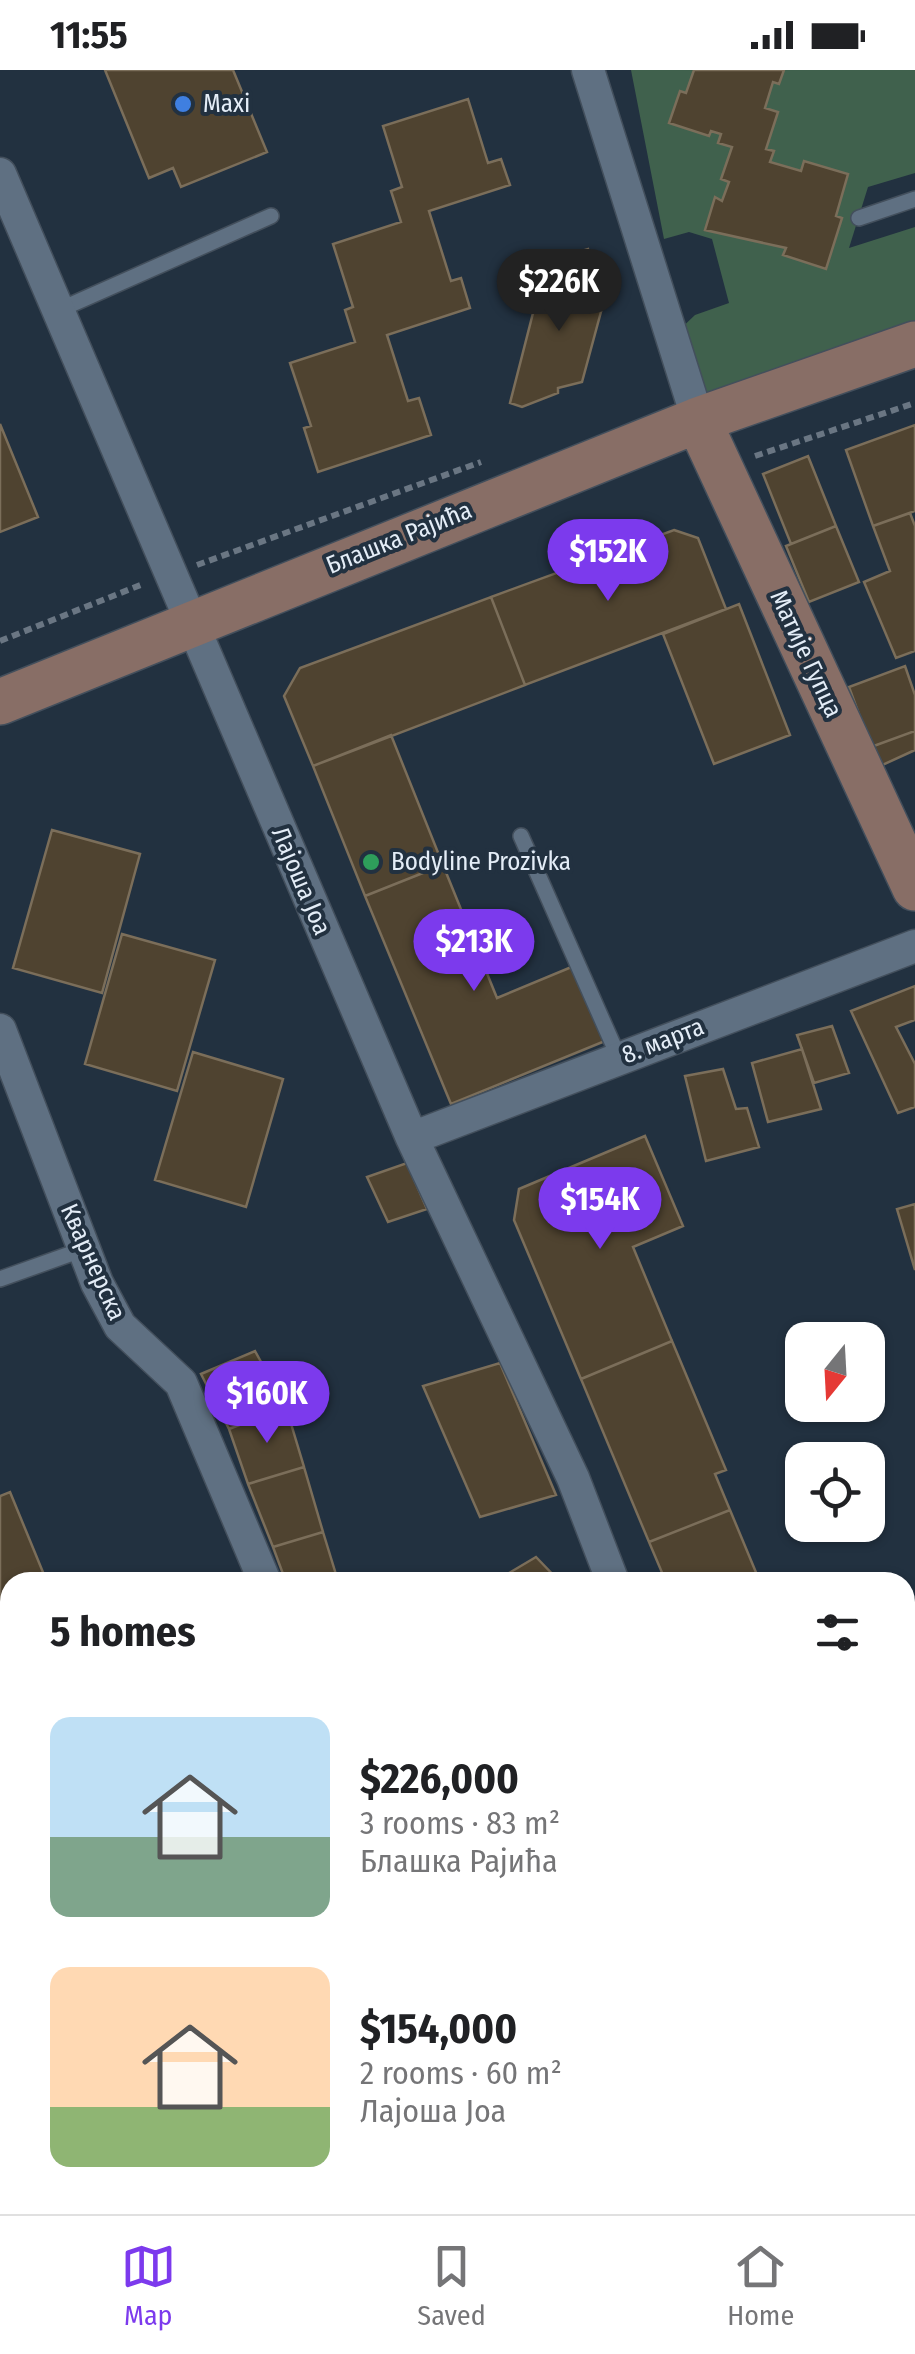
<!DOCTYPE html>
<meta charset="utf-8">
<style>
:root{--surface:#fff;--page:#f6f6f6;--text:#202124;--muted:#757577;--line:#e0e0e0;--accent:#7c3aed}
body{margin:0;font-family:"Fira Sans Condensed",sans-serif;background:var(--page);color:var(--text);height:100vh;display:flex;flex-direction:column;font-size:38px;white-space:nowrap}
*{box-sizing:border-box;margin:0}
p{font-size:32px;color:var(--muted)}
.icon{flex:none;width:55px;height:55px;fill:none;stroke:currentColor;stroke-width:2;stroke-linecap:round;stroke-linejoin:round}
.map{position:relative;flex:1;overflow:hidden}
.drawer{position:absolute;left:0px;top:1502px;width:915px;height:642px;display:flex;flex-direction:column;background:var(--surface);border-radius:30px 30px 0 0;box-shadow:0 2px 8px #0004}
.drawer>*{flex:none}
.needle{width:65px;rotate:198deg}
.tools{position:absolute;left:785px;top:1252px;display:grid;gap:20px}
.tools a{display:grid;place-items:center;width:100px;height:100px;border-radius:20px;background:var(--surface);box-shadow:0 2px 8px #0004;font-size:50px}
.price{position:absolute;translate:-50% -85px;padding:0 22px;border-radius:35px;background:var(--accent);color:#fff;font-size:32px;line-height:65px;filter:drop-shadow(0 2px 5px #0008)}
.price::after{content:'';position:absolute;left:50%;top:60px;width:30px;height:22px;margin-left:-15px;background:inherit;clip-path:polygon(0 0,100% 0,50% 100%)}
.price.active{background:#222;color:#fff}
ul{padding:0;list-style:none}
li{display:flex;align-items:center;gap:30px;height:250px;padding:0 50px}
li span{display:grid;place-items:center;flex:none;width:280px;height:200px;border-radius:20px;color:#555}
li>.icon{margin-inline-start:auto}
span .icon{width:120px;height:120px;fill:#fffc;stroke-width:1}
li b{font-size:42px}
h2{display:flex;justify-content:space-between;align-items:center;height:120px;padding:0 50px;font-size:42px}
.status{display:flex;justify-content:space-between;align-items:center;height:70px;padding:0 50px;background:var(--surface);direction:ltr}
.status svg{height:28px;fill:currentColor}
.menu{display:flex;justify-content:space-around;align-items:center;height:140px;border-top:2px solid var(--line);background:var(--surface);font-size:28px;color:var(--muted)}
.menu a{display:grid;justify-items:center;gap:5px}
.menu .active{color:var(--accent)}
.map>svg:first-child{display:block}
.green{fill:#40614d}
.building{fill:#4f4330;stroke:#7b6e5a;stroke-width:2.5}
.lines{fill:none;stroke-linecap:round;stroke-linejoin:round}
.lane-casing{stroke:#434f5c;stroke-width:18}
.street-casing{stroke:#434f5c;stroke-width:35}
.secondary-casing{stroke:#434f5c;stroke-width:48}
.path{stroke:#6a7683;stroke-width:6;stroke-dasharray:8 5;stroke-linecap:butt}
.lane{stroke:#5f7082;stroke-width:15}
.street{stroke:#5f7082;stroke-width:32}
.secondary{stroke:#886e66;stroke-width:45}
.shop-dot{fill:#3f7fe0;stroke:#223140;stroke-width:4}
.leisure-dot{fill:#2e9e5b;stroke:#223140;stroke-width:4}
.labels{text-anchor:middle;dominant-baseline:central;stroke-width:8;stroke-linejoin:round;paint-order:stroke}
.poi-label{font-size:25px;fill:#e4edf7;stroke:#223140;text-anchor:start}
.street-label{font-size:25px;fill:#e4edf7;stroke:#223140}
</style>
<div class="status"><b>11:55</b><svg viewBox="0 0 49 12"><path d="M0 12V9h3v3zM5 12V6h3v6zM10 12V3h3v9zM15 12V0h3v12zM26 1h20v11H26zM47 4h2v5h-2z"/></svg></div>
<div class="map">
<svg width="915" height="2144" viewBox="0 0 915 2144">
<rect width="100%" height="100%" fill="#223140"/>
<path class="green" d="M631,0H694L686,23L679,22L669,52L721,64L719,73L732,77L721,108L729,112L722,131L715,128L706,160L786,178L784,185L826,199L842,149L836,146L848,105L805,91L801,101L770,92L773,82L766,79L778,42L765,38L773,12L779,14L784,0H915V103L868,117L849,178L915,157V274L698,350L673,266L695,245L729,233L712,169L689,162L664,169Z"/>
<path class="building" d="M105,0H233L267,82L181,117L173,98L149,108Z
M694,0H784L779,14L773,12L765,38L778,42L766,79L774,81L770,92L801,101L804,91L848,104L836,146L842,148L826,199L783,185L786,178L705,160L715,127L722,131L729,112L721,109L732,77L718,73L721,64L711,61L709,66L669,53L680,21L686,23Z
M468,29L488,93L501,89L510,115L429,141L451,211L461,208L470,238L387,265L408,331L419,328L431,365L318,402L304,358L311,356L290,293L355,272L345,240L353,237L333,174L401,152L391,121L402,117L383,56Z
M588,179L602,238L582,312L558,318V323L522,337L510,333L543,204L567,209L575,183Z
M0,354L38,447L0,462Z
M915,355V441L873,456L846,380Z
M808,386L836,456L791,474L763,404Z
M910,443L915,456V581L896,588L864,512L890,501L873,456Z
M836,456L859,512L809,532L786,476Z
M674,460L698,468L726,539L525,615L491,527Z
M491,527L525,615L313,696L284,626L300,598Z
M739,534L790,665L714,694L663,564Z
M905,596L915,625V661L871,677L849,617Z
M915,661V680L878,697L871,677Z
M391,665L443,795L365,826L313,696Z
M52,760L140,784L102,923L13,898Z
M443,795L497,928L574,896L605,971L451,1034L365,826Z
M122,864L215,890L177,1021L85,994Z
M915,916V950L896,957L915,994V1037L898,1043L851,941Z
M832,956L849,1003L814,1013L797,965Z
M802,979L821,1039L768,1052L752,993Z
M193,982L283,1009L246,1137L155,1110Z
M723,999L736,1039L747,1038L759,1077L706,1091L685,1006Z
M645,1066L683,1156L633,1177L672,1271L581,1309L514,1150L519,1119Z
M407,1093L427,1139L388,1152L367,1107Z
M915,1134V1200L897,1139Z
M672,1271L726,1400L715,1404L730,1440L649,1472L581,1309Z
M255,1281L286,1337L229,1359L201,1304Z
M500,1293L556,1425L480,1447L423,1316Z
M286,1337L304,1397L248,1414L229,1359Z
M304,1397L323,1462L273,1477L248,1414Z
M10,1422L47,1512H10V1629L0,1633V1426Z
M730,1440L760,1512H666L649,1472Z
M323,1462L338,1511L286,1512L273,1477Z
M536,1487L560,1512H494Z
M10,1629V1695L0,1667V1633Z
M915,1734V1808L905,1810V1737Z
M2,1975L8,2013L0,2014V1976Z
M10,2059V2112L0,2113V2060Z
M910,2061L915,2130L905,2133V2064Z
M61,2135H70L73,2144H27Z
M865,2135H899L868,2144Z"/>
<g class="lines">
<g class="lane-casing">
<path id="lane" d="M859,148L915,129
M59,240L271,146
M521,766L619,988
M0,1209L84,1179"/>
</g>
<g class="street-casing">
<path id="street" d="M588,0L698,350
M0,104L412,1068L573,1408L613,1512
M0,960L97,1213L120,1256L181,1313L265,1512
M412,1068L915,876
M0,1853L10,1877
M116,2135L119,2144
M814,2135L817,2144"/>
</g>
<g class="secondary-casing">
<path id="secondary" d="M698,350L915,818
M0,632L698,350L915,274
M905,2020L915,2015
M665,2144L682,2135"/>
</g>
<path class="path" d="M755,386L915,333
M197,495L481,392
M0,571L143,514"/>
<use href="#lane" class="lane"/>
<use href="#street" class="street"/>
<use href="#secondary" class="secondary"/>
</g>
<circle class="shop-dot" cx="183" cy="34" r="10"/>
<circle class="leisure-dot" cx="371" cy="792" r="10"/>
<g class="labels">
<g class="poi-label">
<text x="203" y="34">Maxi</text>
<text x="391" y="792">Bodyline Prozivka</text>
</g>
<g class="street-label">
<text transform="translate(399 468) rotate(-22)">Блашка Рајића</text>
<text transform="translate(806 584) rotate(65)">Матије Гупца</text>
<text transform="translate(301 811) rotate(67)">Лајоша Јоа</text>
<text transform="translate(663 971) rotate(-21)">8. марта</text>
<text transform="translate(93 1192) rotate(66)">Кварнерска</text>
</g>
</g>
</svg>
<div class="tools">
<a><svg class="needle" viewBox="-14 -14 28 28"><path d="M0-13l5 13h-10z" fill="#e53935"/><path d="M0 13l5-13h-10z" fill="#757577"/></svg></a>
<a><svg class="icon" aria-label="locate" viewBox="0 0 24 24"><circle cx="12" cy="12" r="6"/><path d="M12 2v4M12 18v4M2 12h4M18 12h4"/></svg></a>
</div>
<b class="price active" style="left:559px;top:264px">$226K</b>
<b class="price" style="left:608px;top:534px">$152K</b>
<b class="price" style="left:474px;top:924px">$213K</b>
<b class="price" style="left:600px;top:1182px">$154K</b>
<b class="price" style="left:267px;top:1376px">$160K</b>
<section class="drawer">
<h2>5 homes<svg class="icon" aria-label="filters" viewBox="0 0 24 24"><path d="M4 7h16M4 17h16"/><circle cx="9" cy="7" r="2"/><circle cx="15" cy="17" r="2"/></svg></h2>
<ul>
<li><span style="background:linear-gradient(#bfe0f5 60%,#7fa58c 0)"><svg class="icon" aria-label="home" viewBox="0 0 24 24"><path d="M3 11l9-7 9 7M6 9v11h12V9"/></svg></span><div><b>$226,000</b><p>3 rooms · 83 m²</p><p>Блашка Рајића</p></div></li>
<li><span style="background:linear-gradient(#ffd9b3 70%,#8fb573 0)"><svg class="icon" aria-label="home" viewBox="0 0 24 24"><path d="M3 11l9-7 9 7M6 9v11h12V9"/></svg></span><div><b>$154,000</b><p>2 rooms · 60 m²</p><p>Лајоша Јоа</p></div></li>
</ul>
</section>
</div>
<nav class="menu">
<a class="active"><svg class="icon" aria-label="map" viewBox="0 0 24 24"><path d="M3 6l6-2 6 2 6-2v14l-6 2-6-2-6 2zM9 4v14M15 6v14"/></svg>Map</a>
<a><svg class="icon" aria-label="saved" viewBox="0 0 24 24"><path d="M7 4h10v16l-5-4-5 4z"/></svg>Saved</a>
<a><svg class="icon" aria-label="home" viewBox="0 0 24 24"><path d="M3 11l9-7 9 7M6 9v11h12V9"/></svg>Home</a>
</nav>
